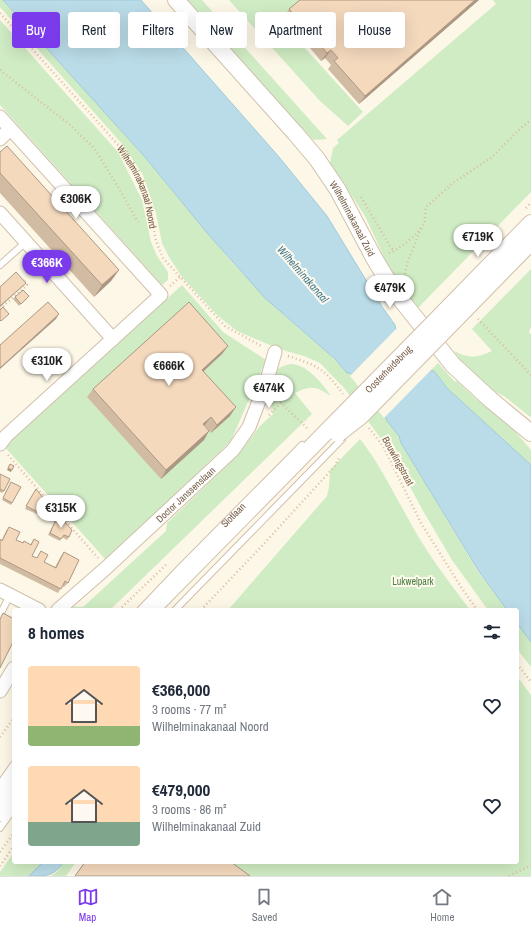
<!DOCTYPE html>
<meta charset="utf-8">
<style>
:root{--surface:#fff;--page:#f6f6f7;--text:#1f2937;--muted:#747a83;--line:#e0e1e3;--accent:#7c3aed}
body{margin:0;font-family:"Archivo Narrow",sans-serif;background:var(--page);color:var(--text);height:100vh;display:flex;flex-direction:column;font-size:15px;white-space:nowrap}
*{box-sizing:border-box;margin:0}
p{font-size:13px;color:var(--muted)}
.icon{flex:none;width:22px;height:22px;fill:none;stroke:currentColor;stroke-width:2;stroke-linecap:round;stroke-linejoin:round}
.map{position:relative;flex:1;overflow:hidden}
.side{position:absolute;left:12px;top:608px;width:507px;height:256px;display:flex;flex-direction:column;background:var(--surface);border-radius:4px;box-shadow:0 4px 16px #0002}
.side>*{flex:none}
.guide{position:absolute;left:12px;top:12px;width:507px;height:36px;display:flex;gap:8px}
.price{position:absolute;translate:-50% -34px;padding:0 9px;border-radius:14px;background:#fff;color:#222;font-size:13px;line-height:26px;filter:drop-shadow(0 1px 2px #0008)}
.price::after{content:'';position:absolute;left:50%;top:24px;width:12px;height:9px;margin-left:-6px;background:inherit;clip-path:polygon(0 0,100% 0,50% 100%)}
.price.selected{background:var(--accent);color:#fff}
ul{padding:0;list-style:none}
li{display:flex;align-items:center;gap:12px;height:100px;padding:0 16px}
li span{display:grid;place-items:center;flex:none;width:112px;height:80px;border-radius:4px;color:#555}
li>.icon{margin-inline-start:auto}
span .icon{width:48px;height:48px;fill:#fffc;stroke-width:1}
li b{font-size:17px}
h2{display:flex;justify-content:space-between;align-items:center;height:48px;padding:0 16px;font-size:17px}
.chip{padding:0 14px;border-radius:4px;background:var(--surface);box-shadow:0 4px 16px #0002;font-size:14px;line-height:36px}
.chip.selected{background:var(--accent);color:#fff}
.tab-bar{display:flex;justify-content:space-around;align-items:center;height:56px;border-top:1px solid var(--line);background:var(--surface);font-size:11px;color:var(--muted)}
.tab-bar a{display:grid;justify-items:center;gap:2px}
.tab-bar .selected{color:var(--accent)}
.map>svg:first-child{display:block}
.green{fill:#d0ecc4}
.water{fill:#badce8;stroke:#a0cada}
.pier{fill:#fdf7e7}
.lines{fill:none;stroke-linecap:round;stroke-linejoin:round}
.service-casing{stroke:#d0c0ac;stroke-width:8}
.minor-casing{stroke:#d0c0ac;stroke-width:15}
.tertiary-casing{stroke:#d0c0ac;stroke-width:18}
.path{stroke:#d9bda0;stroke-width:2.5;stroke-dasharray:1 3;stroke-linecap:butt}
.service{stroke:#fff;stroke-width:6}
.minor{stroke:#fff;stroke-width:13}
.tertiary{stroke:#fff;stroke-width:16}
.tertiary-bridge-casing{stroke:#d0c0ac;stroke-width:18;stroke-linecap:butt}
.tertiary-bridge{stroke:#fff;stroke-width:16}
.wall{fill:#d2bba3}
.shaded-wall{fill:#ab9884}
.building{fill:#f4d9bd;stroke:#ab9884}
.labels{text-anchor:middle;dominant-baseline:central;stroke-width:4;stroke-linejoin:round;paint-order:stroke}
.street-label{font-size:10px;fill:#79604a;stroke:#fffaee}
.park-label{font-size:10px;fill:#4c7f41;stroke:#fffaee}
.water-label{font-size:11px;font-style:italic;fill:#42788d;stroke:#fffaee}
</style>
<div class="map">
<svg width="531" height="876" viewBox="0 0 531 876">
<rect width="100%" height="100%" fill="#fdf7e7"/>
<path class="green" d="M0,0H3C51,52 99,104 145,158C184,204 222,254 265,297C291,324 323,345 347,373H350L355,379L386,418L387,421L399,436L401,443L477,570L507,610H488L452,560L422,509L394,457L345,389L320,363L304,356L279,349L237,331L218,316L182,277L169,257L162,243L156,213L143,175L123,145L0,7Z
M187,0H202L327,139L313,140Z
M229,0H310L283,24L363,112L348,126L320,101Z
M493,0H531V192L418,308L406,293L389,268L365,216L330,163L333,148L339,143L337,140L496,4Z
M0,20L118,152L142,200L151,242L157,256L168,272V280L162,285L0,105Z
M531,269V326L529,332L531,334V417L529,416L504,396L493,391L464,365L454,351C470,359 476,358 492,351L472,329Z
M182,285L223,332L266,360L231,441L106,560L3,445Z
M438,363L455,382L457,381L476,399L509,424L531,450V465L447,388L434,371H430Z
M290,364C307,364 321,382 331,396C316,386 311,385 295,393L312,414L110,610H64L68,606L83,607L166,531L167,523L236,457L260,426L273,414C273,405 269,381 273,374C276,368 283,366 290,364Z
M360,439C382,467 397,500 415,531C431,559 451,584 470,610H228L327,496L329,487L330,470Z
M517,623L531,642V667L517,649Z
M517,676L531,695V876H247L227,862H517Z
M14,852V862H43L29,876H0V872Z
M64,862H76L66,876H51L57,872Z"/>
<path class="water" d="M3,0H141L279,157L327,216L383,308L395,325L396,330L429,370L434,371L447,388L531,465V642L517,623V610H507L478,570L401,443L399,436L387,421L386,418L355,379L350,373H347L335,359L265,298L208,234L144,156Z
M43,862H64C53,876 49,876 29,876Z"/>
<path class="pier" d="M398,327L430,369H432L384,418L350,376Z"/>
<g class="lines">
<g class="service-casing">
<g id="service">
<path d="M0,265L26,242"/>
<path id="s2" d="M140,610L180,568L302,445"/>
<path d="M175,610L342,439"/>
<path d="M0,615L10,595"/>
<path d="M0,784L14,764"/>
<path d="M0,828L14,808"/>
</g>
</g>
<g class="minor-casing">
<g id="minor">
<path d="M0,117L161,295L6,436L0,444"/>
<path d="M0,139L10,129"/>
<path d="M0,213L113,339"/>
<path d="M0,590L39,610"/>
<path id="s3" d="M58,610L106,568L233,450L249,427L267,380L275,352"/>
<path d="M0,691L14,668"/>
</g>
</g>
<g class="tertiary-casing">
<g id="tertiary">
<path id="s4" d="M176,0L295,133L317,159L338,190L374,258L394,291L453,365L491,400L531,433"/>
<path d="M445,311L531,223"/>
<path d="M453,322L531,242"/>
<path d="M151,610L332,426"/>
<path d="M0,798L14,778"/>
<path d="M0,813L14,793"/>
</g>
</g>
<g class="path">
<path id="s1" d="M0,13L121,148L135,169L142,183L148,199L156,241L163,258L225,326L263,347"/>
<path d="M0,70L69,124L94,148L117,185L138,222"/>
<path d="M361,197L390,246L394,251"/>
<path d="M526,208L531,203"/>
<path d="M389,253C400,249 419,234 424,223C426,219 425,211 426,207L453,183L492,157L521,128L531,120"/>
<path d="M404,278L408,261L422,226"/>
<path d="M170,286L180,277"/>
<path d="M0,309L27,285L24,281"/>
<path d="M478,319L531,375"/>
<path d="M288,356C318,366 324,368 343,394"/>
<path d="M269,415L281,403L307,428"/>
<path d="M369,428L383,446L421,523L461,587L477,610"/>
<path d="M8,455L98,558"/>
<path d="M119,610L168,563"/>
<path d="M201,610L261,547L335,466L339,458"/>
<path d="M517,664L531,682"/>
<path d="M0,737L14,718"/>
<path d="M0,852L14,833"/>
<path d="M0,866L14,846"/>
<path d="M509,876L531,865"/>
</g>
<use href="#service" class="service"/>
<use href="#minor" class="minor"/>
<use href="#tertiary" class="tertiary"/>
<g class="tertiary-bridge-casing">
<g id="tertiary-bridge">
<path id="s5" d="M332,426L445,311"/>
<path d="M338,434L361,416L453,322"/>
</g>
</g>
<use href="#tertiary-bridge" class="tertiary-bridge"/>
</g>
<path class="wall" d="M300,0H479L359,104L328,69L331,65L325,58L321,61L284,17L289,9Z
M0,152L119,270L111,281L94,297L0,193Z
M15,297L27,299L19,306L13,299Z
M228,346L222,354L204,371L230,416L211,433L205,425L204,426L209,431L204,440L161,479L87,397L93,389Z
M0,474L4,491L2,493L0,492Z
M11,482L12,503L11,505L2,500Z
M36,489L38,512L37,514L25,509Z
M58,515L69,537L67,540L62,537L60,541L48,535Z
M9,527L16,540L23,543L31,544L34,539L32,556L37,558L41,551L44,562L55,567L61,556L64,552L68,583L64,587L62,586L58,593L0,564V539L2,540L6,531Z"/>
<path class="shaded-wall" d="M475,0H479L359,104L365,96Z
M331,50L325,58L321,61L327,53Z
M119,270L111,281L94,297L102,285Z
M26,283L24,285L0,307V306Z
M59,314L56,319L0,369V368Z
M228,346L222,354L196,378L202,370Z
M236,407L230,416L211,433L217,425Z
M211,417L205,425L197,432L203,424Z
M209,431L204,440L161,479L166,470Z
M8,468L12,470L11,472L7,470Z"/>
<path class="building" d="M300,0H475L365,96L334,61L338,58L331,50L327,53L289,9Z
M7,146L119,270L102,285L0,173V152Z
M16,272L26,283L0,306V287Z
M23,290L29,296L21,304L15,297Z
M48,302L59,314L0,368V345Z
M189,302L228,346L202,370L236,407L217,425L211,417L203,424L209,431L166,470L93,389Z
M3,307L9,314L1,321L0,320V310Z
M10,464L14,466L12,470L8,468Z
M0,474L10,479L4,491L0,489Z
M11,482L21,487L12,503L3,498Z
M36,489L45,500L38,512L26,506Z
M58,515L72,530L69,537L64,535L61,539L50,533Z
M9,527L20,532L16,540L23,543L24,541L31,545L34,539L39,542L32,556L37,558L41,551L48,555L44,562L56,568L64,552L79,560L68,583L65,581L61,589L0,558V539L2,541Z
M3,613L14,619V640L0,668V619Z
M85,862H231L250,876H75Z"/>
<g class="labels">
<g class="street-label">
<text stroke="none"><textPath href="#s1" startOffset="224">Wilhelminakanaal Noord</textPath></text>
<text stroke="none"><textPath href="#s4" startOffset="282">Wilhelminakanaal Zuid</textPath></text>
<text stroke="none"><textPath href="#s5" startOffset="80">Oosterheidebrug</textPath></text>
<text transform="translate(398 461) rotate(61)">Bouwlingstraat</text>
<text stroke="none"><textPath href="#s3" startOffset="172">Doctor Janssenslaan</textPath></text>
<text stroke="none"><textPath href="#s2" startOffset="133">Slotlaan</textPath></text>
</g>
<g class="park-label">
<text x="413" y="581">Lukwelpark</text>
</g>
<g class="water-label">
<text transform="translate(303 274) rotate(49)">Wilhelminakanaal</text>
</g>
</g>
</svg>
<b class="price" style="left:76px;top:220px">€306K</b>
<b class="price" style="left:478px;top:258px">€719K</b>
<b class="price selected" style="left:47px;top:284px">€366K</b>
<b class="price" style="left:390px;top:309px">€479K</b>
<b class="price" style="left:47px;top:382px">€310K</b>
<b class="price" style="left:169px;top:387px">€666K</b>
<b class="price" style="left:269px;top:409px">€474K</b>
<b class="price" style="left:61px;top:529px">€315K</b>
<div class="guide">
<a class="chip selected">Buy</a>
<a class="chip">Rent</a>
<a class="chip">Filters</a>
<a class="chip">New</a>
<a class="chip">Apartment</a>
<a class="chip">House</a>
</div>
<section class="side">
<h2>8 homes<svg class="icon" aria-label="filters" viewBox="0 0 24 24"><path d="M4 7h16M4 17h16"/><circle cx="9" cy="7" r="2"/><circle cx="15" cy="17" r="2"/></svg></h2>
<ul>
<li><span style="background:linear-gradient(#ffd9b3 75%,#8fb573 0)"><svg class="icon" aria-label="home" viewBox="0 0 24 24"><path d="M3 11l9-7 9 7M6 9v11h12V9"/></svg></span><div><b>€366,000</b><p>3 rooms · 77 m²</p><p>Wilhelminakanaal Noord</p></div><svg class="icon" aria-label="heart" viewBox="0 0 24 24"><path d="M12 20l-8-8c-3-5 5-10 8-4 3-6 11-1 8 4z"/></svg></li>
<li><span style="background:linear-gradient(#ffd9b3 70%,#7fa58c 0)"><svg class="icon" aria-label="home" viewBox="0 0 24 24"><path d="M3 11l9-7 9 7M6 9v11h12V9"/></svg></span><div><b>€479,000</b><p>3 rooms · 86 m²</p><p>Wilhelminakanaal Zuid</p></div><svg class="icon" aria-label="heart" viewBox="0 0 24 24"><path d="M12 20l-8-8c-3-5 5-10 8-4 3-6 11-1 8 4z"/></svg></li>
</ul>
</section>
</div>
<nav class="tab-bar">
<a class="selected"><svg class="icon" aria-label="map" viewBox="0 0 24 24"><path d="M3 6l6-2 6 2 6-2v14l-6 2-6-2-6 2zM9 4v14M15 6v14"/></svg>Map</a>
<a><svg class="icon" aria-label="saved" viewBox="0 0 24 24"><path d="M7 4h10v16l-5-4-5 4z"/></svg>Saved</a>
<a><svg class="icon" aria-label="home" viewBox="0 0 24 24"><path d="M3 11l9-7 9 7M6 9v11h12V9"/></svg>Home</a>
</nav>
